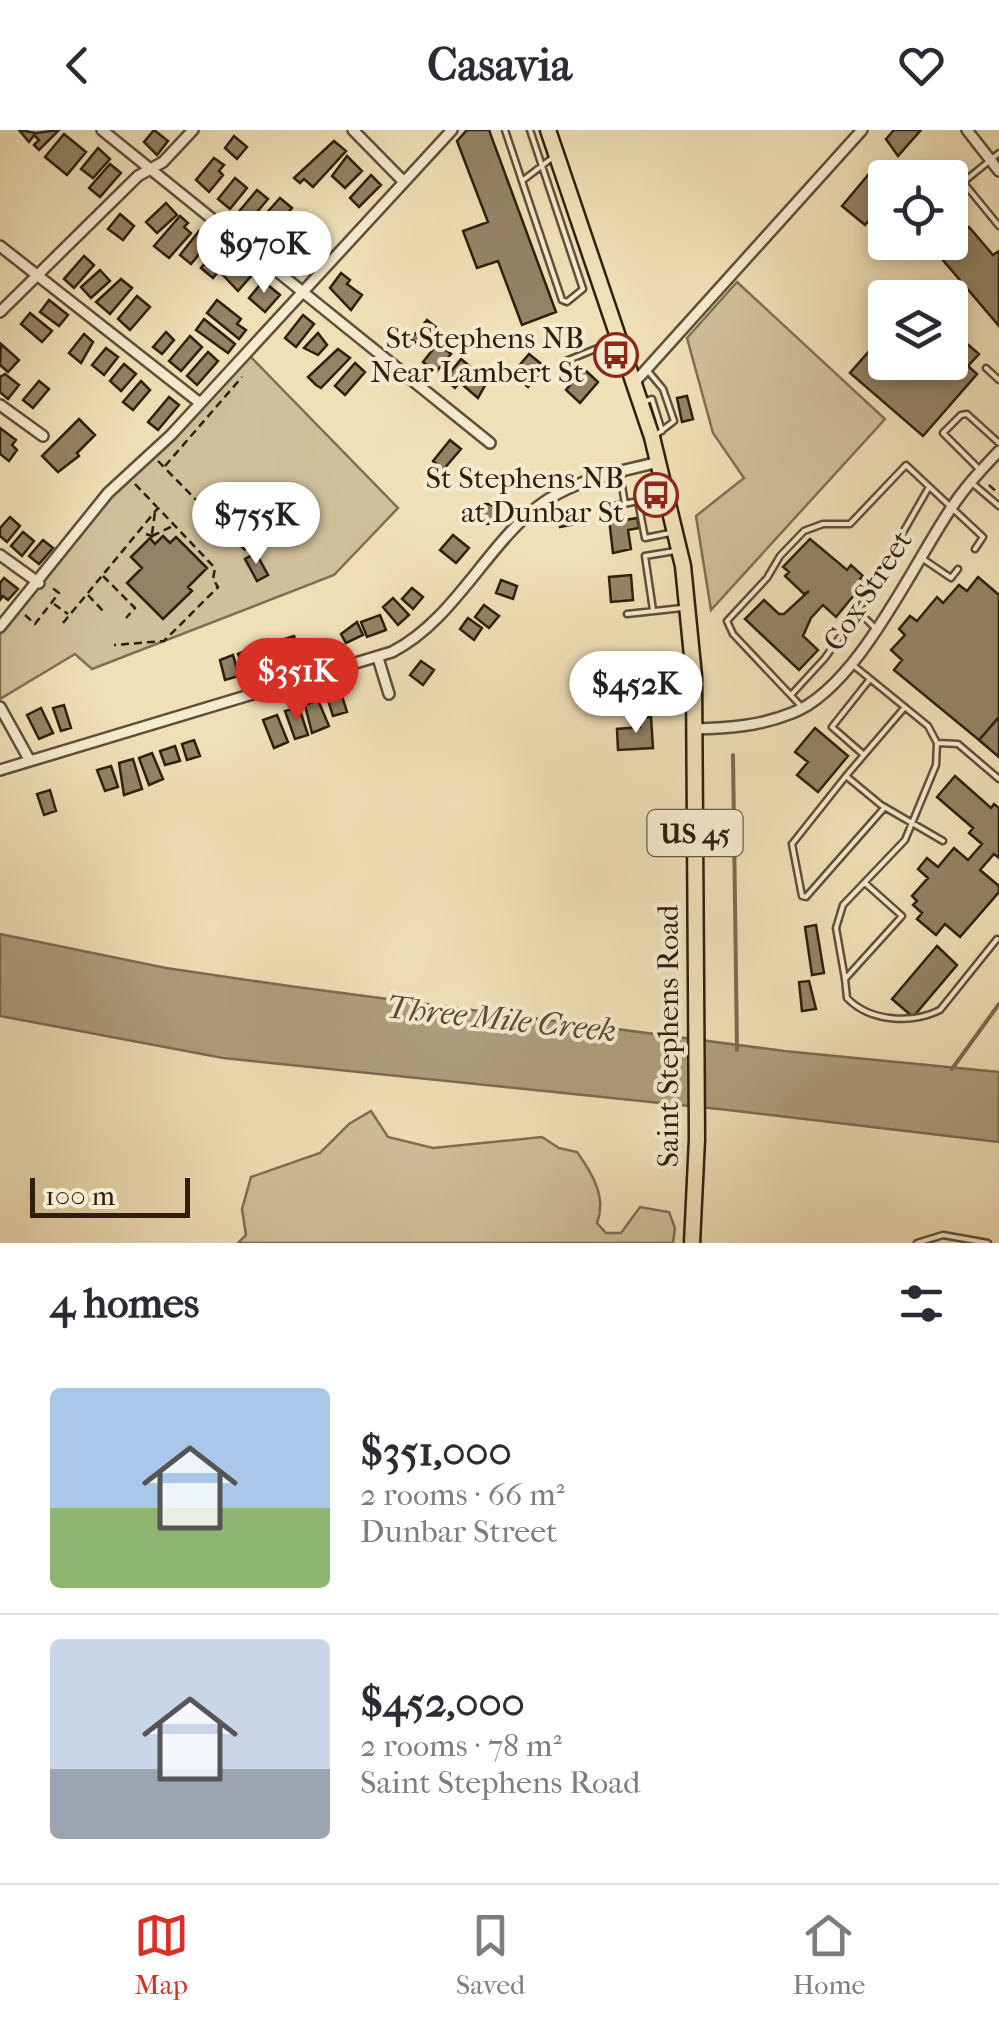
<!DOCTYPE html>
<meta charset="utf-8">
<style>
:root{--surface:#fff;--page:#f2f2f3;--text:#2b2b33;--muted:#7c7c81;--line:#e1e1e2;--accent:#d93025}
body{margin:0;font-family:"IM FELL French Canon",serif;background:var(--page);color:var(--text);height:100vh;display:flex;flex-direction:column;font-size:38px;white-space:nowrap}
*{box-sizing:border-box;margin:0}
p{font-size:32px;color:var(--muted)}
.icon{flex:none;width:55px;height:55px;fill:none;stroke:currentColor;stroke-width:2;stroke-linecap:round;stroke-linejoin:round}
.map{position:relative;height:1113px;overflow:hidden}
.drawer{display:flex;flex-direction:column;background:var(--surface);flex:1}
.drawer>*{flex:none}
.controls{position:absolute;left:868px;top:30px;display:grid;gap:20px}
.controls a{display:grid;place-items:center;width:100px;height:100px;border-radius:10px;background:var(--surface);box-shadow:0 5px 15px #0003;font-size:50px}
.scale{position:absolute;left:30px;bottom:25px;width:160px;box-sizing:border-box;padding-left:10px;border:5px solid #2f1e0d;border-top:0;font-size:28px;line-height:35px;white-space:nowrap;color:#2f1e0d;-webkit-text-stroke:8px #f5ebd0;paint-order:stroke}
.price{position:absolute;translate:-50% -85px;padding:0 22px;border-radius:35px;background:#fff;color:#222;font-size:32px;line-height:65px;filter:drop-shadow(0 2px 5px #0008)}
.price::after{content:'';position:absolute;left:50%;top:60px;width:30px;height:22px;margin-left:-15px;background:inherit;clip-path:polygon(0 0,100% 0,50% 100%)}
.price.active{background:var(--accent);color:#fff}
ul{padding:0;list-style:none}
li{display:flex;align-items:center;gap:30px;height:250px;padding:0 50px}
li+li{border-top:2px solid var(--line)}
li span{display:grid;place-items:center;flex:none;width:280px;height:200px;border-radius:10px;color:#555}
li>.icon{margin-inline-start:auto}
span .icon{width:120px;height:120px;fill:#fffc;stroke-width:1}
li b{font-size:42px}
h2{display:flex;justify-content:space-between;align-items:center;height:120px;padding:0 50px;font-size:42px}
header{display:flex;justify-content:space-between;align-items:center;height:130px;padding:0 50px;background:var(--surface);font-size:45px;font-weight:800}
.dock{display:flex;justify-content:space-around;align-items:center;height:140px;border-top:2px solid var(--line);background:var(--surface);font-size:28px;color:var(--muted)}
.dock a{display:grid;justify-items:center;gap:5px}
.dock .active{color:var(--accent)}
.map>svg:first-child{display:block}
.green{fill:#cfbf9a;stroke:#7f6e54;stroke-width:2.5}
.water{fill:#ae9e7d;stroke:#7b6b50;stroke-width:2.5}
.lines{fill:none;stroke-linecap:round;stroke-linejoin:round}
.stream{stroke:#7b6b50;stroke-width:4}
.building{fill:#938365;stroke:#2f1e0d;stroke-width:2.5}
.lane-casing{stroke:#5f4e38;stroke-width:9}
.street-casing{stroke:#5f4e38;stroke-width:14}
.primary-casing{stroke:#2f1e0d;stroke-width:19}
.path{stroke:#2f1e0d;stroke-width:2.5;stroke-dasharray:8 5;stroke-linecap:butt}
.lane{stroke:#f5ebd0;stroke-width:4}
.street{stroke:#f5ebd0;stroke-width:9}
.primary{stroke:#f0e0b7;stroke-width:14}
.labels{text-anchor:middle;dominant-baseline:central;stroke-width:8;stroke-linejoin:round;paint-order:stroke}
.shield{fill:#f5ebd0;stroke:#6a5c48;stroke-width:2.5}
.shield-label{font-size:28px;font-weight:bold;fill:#2f1e0d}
.poi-label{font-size:30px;fill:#2f1e0d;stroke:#f5ebd0;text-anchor:end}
.street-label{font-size:30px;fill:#2f1e0d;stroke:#f5ebd0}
.water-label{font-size:32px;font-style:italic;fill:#5b4b34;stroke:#f5ebd0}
</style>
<header><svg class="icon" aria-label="back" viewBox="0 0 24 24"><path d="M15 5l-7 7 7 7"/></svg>Casavia<svg class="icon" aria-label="heart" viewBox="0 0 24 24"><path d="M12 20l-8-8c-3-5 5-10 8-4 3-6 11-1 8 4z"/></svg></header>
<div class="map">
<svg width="999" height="1113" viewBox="0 0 999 1113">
<rect width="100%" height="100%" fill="#f0e0b7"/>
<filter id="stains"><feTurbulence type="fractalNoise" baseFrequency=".002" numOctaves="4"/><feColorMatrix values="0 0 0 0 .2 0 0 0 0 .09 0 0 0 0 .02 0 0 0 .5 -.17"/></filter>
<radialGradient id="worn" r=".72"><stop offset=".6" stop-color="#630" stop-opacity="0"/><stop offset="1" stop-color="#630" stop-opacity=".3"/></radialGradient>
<path class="green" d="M737,152L885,289L711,480L696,386L744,348L713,303L687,208Z
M246,222L398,378L334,445L92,539L75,524L0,569V497L108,363L171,305Z
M371,981L388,1007L433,1018L542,1007L559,1018L577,1022C592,1043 607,1067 597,1093L606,1103H621L640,1077L669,1082L675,1098L673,1113H238L246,1105L242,1079L251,1047L320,1023L349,994Z"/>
<path class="water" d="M0,804L166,838L289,856L784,921L999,942V1012L728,980L223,928L0,886Z"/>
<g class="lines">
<path class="stream" d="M733,625L737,920
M952,939L999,874"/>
</g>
<path class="building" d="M19,0L36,3L59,0L39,20L34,15L39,10L34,5L29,12Z
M154,0L168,11L157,25L144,12Z
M467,0H489L556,182L522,195L498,131L477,138L463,101L488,92L457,11Z
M894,0H921L898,26L886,9Z
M64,4L86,22L67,45L45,27Z
M234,6L247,17L237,29L225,18Z
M334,11L346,21L313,57L304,49L300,53L294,48Z
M98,18L110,29L93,48L81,39Z
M347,26L362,41L345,58L332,46Z
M214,28L224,35L219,41L223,45L209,62L196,50Z
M110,34L121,43L100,67L89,58Z
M371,45L381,55L359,77L350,68Z
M868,45L885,60V71L865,95L842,76Z
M235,48L247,58L230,79L218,69Z
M257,60L268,69L247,94L236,85Z
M280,68L292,78L266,108L254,97Z
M166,73L177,85L157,103L146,92Z
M120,84L134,96L123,110L108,99Z
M180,86L188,93L184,97L191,103L169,128L154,116Z
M289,93L299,107L309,97L318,106L298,128L272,113Z
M969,97L993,125L999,121V196L936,122L950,112V100L956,108Z
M199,101L210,111L191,134L180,125Z
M222,112L234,122L213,148L201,138Z
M84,126L94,135L74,158L64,149Z
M231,133L252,145L238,161L222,144Z
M100,140L110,151L91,168L81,157Z
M341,143L350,150L347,154L362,165L351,180L330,158Z
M121,149L132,158L110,184L96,172Z
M263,151L280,165L265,182L249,168Z
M137,166L150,177L130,200L118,189Z
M49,170L68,185L59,196L40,182Z
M217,170L241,189L237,194L246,200L239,209L207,183Z
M30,183L52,201L42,212L21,194Z
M303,185L314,194L296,217L285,208Z
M204,189L235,214L228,223L196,200Z
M427,190L443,203L431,216L427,213L423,219L411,209Z
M166,202L174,210L162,224L153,217Z
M318,203L327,215L318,225L304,218Z
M885,203V232H950V207L954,210L958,206L979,224L968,236L977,244L923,306L850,243Z
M84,204L93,212L81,233L69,223Z
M190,206L202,217L181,241L169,231Z
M438,213L451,224L436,242L423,232Z
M1,214L19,230L8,242L0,235Z
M106,218L118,227L104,245L92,235Z
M338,219L350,228L321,258L316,255L308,247Z
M208,222L218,231L197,255L187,246Z
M529,224L545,237L528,257L512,244Z
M461,229L472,238L455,258L445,249Z
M355,233L365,242L345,265L335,256Z
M124,234L136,244L121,261L110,251Z
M478,239L489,248L478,268L464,256Z
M584,239L598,252L580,273L566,260Z
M5,244L19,255L8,269L0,262V247Z
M39,251L49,259L33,278L23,270Z
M141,251L150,260L133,280L123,272Z
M687,266L693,289L682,292L677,268Z
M169,267L179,275L158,300L148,292Z
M79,289L95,305L77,323L79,326L58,342L42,326Z
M0,298L16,310L12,315L17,320L9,331L0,324Z
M450,310L461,319L443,340L433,331Z
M477 384a10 10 0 1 1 20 0a10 10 0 1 1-20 0Z
M583,381L585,392L560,397L558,385Z
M624,386L625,390L637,388L639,398L628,400L631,419L613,423L609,389Z
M10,387L20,396L7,412L0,406V398Z
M23,402L34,411L22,426L11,416Z
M453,405L469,418L456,433L440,420Z
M163,406L170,413L176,407L207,438L188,457L192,461L163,489L127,453L142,438L131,427L150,408L155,414Z
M810,409L847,440L851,435L863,446L860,449L864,453L836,487L823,475L811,488L803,506L818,520L799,540L745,489L764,470L779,484H784L809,461L804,464L785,446L789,442L783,437Z
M43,410L53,418L39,434L29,426Z
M256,423L268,445L257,451L245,429Z
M631,445L633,470L611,472L609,447Z
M978,447L999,465V587L979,610L894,540L902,530L891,520L905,505L899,499L910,486L917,491L937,467L943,473L959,455L967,461Z
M4,448L18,459L8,470L3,466L0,470V453Z
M501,450L517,456L513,469L496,463Z
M412,458L423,467L413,479L402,469Z
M393,468L409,485L398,495L383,477Z
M484,475L499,486L489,498L475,487Z
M380,485L386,500L367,507L361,492Z
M468,488L482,498L474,510L460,499Z
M357,492L363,505L346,513L341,504Z
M294,506L301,526L287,530L281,510Z
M252,518L260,539L246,544L238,524Z
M275,518L280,533L263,538L258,523Z
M233,525L239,546L225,550L220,530Z
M421,531L434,540L423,555L410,545Z
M341,563L347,582L333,586L327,567Z
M318,570L329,596L312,603L305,575Z
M64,575L71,598L61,601L53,578Z
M299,577L308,605L295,609L285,581Z
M41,578L53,603L39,609L27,585Z
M277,585L288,612L274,618L263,590Z
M651,587L653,618L618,620L617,599L640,597L639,588Z
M999,587V627L979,610Z
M815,598L848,626L818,662L797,645L808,632L795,622Z
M194,610L200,626L187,630L182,614Z
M175,616L180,631L165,635L160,621Z
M152,623L163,649L149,655L139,628Z
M133,629L142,659L124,665L119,633Z
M111,636L118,657L105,661L97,640Z
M955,646L991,678L994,674L999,678V728L994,724L980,740L999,756V762L960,807L945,794L936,805L917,789L922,783L913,775L917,771L912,766L928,748L918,739L927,728L938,737L954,718L968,730L982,714L969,703L973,698L937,667Z
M50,660L56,681L44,685L37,664Z
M816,795L824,843L812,845L805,797Z
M937,816L957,835L913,887L892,869Z
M809,851L816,879L802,881L799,852Z"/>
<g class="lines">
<g class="lane-casing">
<path id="lane" d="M505,0L522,51L552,28
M522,51L562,170L567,172L583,159L530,0
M963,52L999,96
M950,63L999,23
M566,231L615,211
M986,238L999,250
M648,241L663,259L674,291L656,305
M646,271L652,269L662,301
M978,338L943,303L961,285L967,284L999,313
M620,344L625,374
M972,353L999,376
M605,378L638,371L645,408L670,403
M923,429L951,448L958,439
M653,480L645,426L675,421
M627,484L682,478
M874,497L858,481L929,357
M853,535L928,596L937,613L936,635L905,710L843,775L836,798L845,849L902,786L865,753
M791,565L825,528L858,481
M799,574L733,504L727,491L767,448L780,426L804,401L823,394H850L906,335L983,407L975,419
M905,577L846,646L881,675L943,711
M937,613L958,614L999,649
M864,625L832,597L870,549
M846,646L792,714L802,766L806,767L885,677
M845,849L847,868C870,892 912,894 940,880L997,809
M917,1113L943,1105L988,1113"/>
</g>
<g class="street-casing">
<path id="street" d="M102,0L490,313
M353,0L404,52
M967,0L999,41
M0,116L200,273
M0,182L138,46L163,32L193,0
M634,253L862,0
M0,275L43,306
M0,425L39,453
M0,497L108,363L171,305L452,0
M378,528L389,564
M0,577L30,631
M694,599C729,598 760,596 792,583C857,558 911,438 950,380C964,358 981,340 999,321
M0,640L392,522C457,489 490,407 547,370C581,348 620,342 658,332"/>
</g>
<g class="primary-casing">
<path id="primary" d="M548,0L652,307L683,436L694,546L697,1009L692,1113"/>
</g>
<path class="path" d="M158,331L246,421
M165,336L242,247
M135,354L157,377
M989,355L999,364
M146,404L152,406V411
M152,404L155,382
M152,406L173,396
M103,446L135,478L126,488
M88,465L105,483
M54,474L68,484
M25,485L35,494L59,463L50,456
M63,493L158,378L215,438L213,449L218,457L164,511L114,515"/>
<use href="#lane" class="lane"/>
<use href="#street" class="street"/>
<use href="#primary" class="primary"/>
</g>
<defs>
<g id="bus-ring" transform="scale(2.25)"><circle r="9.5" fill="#f5ebd0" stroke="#8f2418" stroke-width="1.5"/><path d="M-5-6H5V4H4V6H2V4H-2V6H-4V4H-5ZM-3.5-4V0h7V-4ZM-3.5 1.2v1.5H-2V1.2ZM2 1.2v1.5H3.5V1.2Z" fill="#8f2418"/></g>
</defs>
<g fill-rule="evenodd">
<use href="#bus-ring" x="616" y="225"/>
<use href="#bus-ring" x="656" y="365"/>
</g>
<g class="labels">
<rect class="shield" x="647.5" y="680" width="95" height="46" rx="8"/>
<g class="shield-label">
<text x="695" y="703">US 45</text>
</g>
<g class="poi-label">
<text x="584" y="208">St Stephens NB<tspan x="584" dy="34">Near Lambert St</tspan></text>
<text x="624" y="348">St Stephens NB<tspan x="624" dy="34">at Dunbar St</tspan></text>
</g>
<g class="street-label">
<text transform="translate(868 461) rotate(-57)">Cox Street</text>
<text transform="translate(668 906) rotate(-90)">Saint Stephens Road</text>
</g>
<g class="water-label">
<text transform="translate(501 889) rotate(6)">Three Mile Creek</text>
</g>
</g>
<rect width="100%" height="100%" filter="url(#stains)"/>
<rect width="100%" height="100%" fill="url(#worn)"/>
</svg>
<div class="controls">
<a><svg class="icon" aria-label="locate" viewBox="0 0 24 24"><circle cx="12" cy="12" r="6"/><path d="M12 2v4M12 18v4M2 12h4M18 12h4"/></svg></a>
<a><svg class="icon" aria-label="layers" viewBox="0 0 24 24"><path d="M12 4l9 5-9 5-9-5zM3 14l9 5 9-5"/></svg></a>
</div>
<div class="scale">100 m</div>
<b class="price" style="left:264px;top:166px">$970K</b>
<b class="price" style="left:256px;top:437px">$755K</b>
<b class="price active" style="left:297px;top:593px">$351K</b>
<b class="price" style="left:636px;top:606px">$452K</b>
</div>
<section class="drawer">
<h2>4 homes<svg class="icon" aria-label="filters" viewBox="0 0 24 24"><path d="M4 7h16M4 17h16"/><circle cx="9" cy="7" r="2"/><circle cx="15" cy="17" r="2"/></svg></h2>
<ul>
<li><span style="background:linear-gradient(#a9c7e8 60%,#8fb573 0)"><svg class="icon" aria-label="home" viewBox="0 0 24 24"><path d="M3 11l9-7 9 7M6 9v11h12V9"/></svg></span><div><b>$351,000</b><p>2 rooms · 66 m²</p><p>Dunbar Street</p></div></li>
<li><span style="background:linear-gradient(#c9d6e8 65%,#9aa5b1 0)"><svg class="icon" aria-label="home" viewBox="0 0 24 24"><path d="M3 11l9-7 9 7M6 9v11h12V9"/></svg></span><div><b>$452,000</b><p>2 rooms · 78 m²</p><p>Saint Stephens Road</p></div></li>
</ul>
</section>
<nav class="dock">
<a class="active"><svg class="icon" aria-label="map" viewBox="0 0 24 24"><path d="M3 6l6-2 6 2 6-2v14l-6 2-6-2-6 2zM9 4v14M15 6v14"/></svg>Map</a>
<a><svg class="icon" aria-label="saved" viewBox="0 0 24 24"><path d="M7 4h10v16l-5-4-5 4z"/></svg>Saved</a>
<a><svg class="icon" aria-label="home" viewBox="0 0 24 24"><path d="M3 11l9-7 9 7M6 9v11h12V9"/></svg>Home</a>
</nav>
